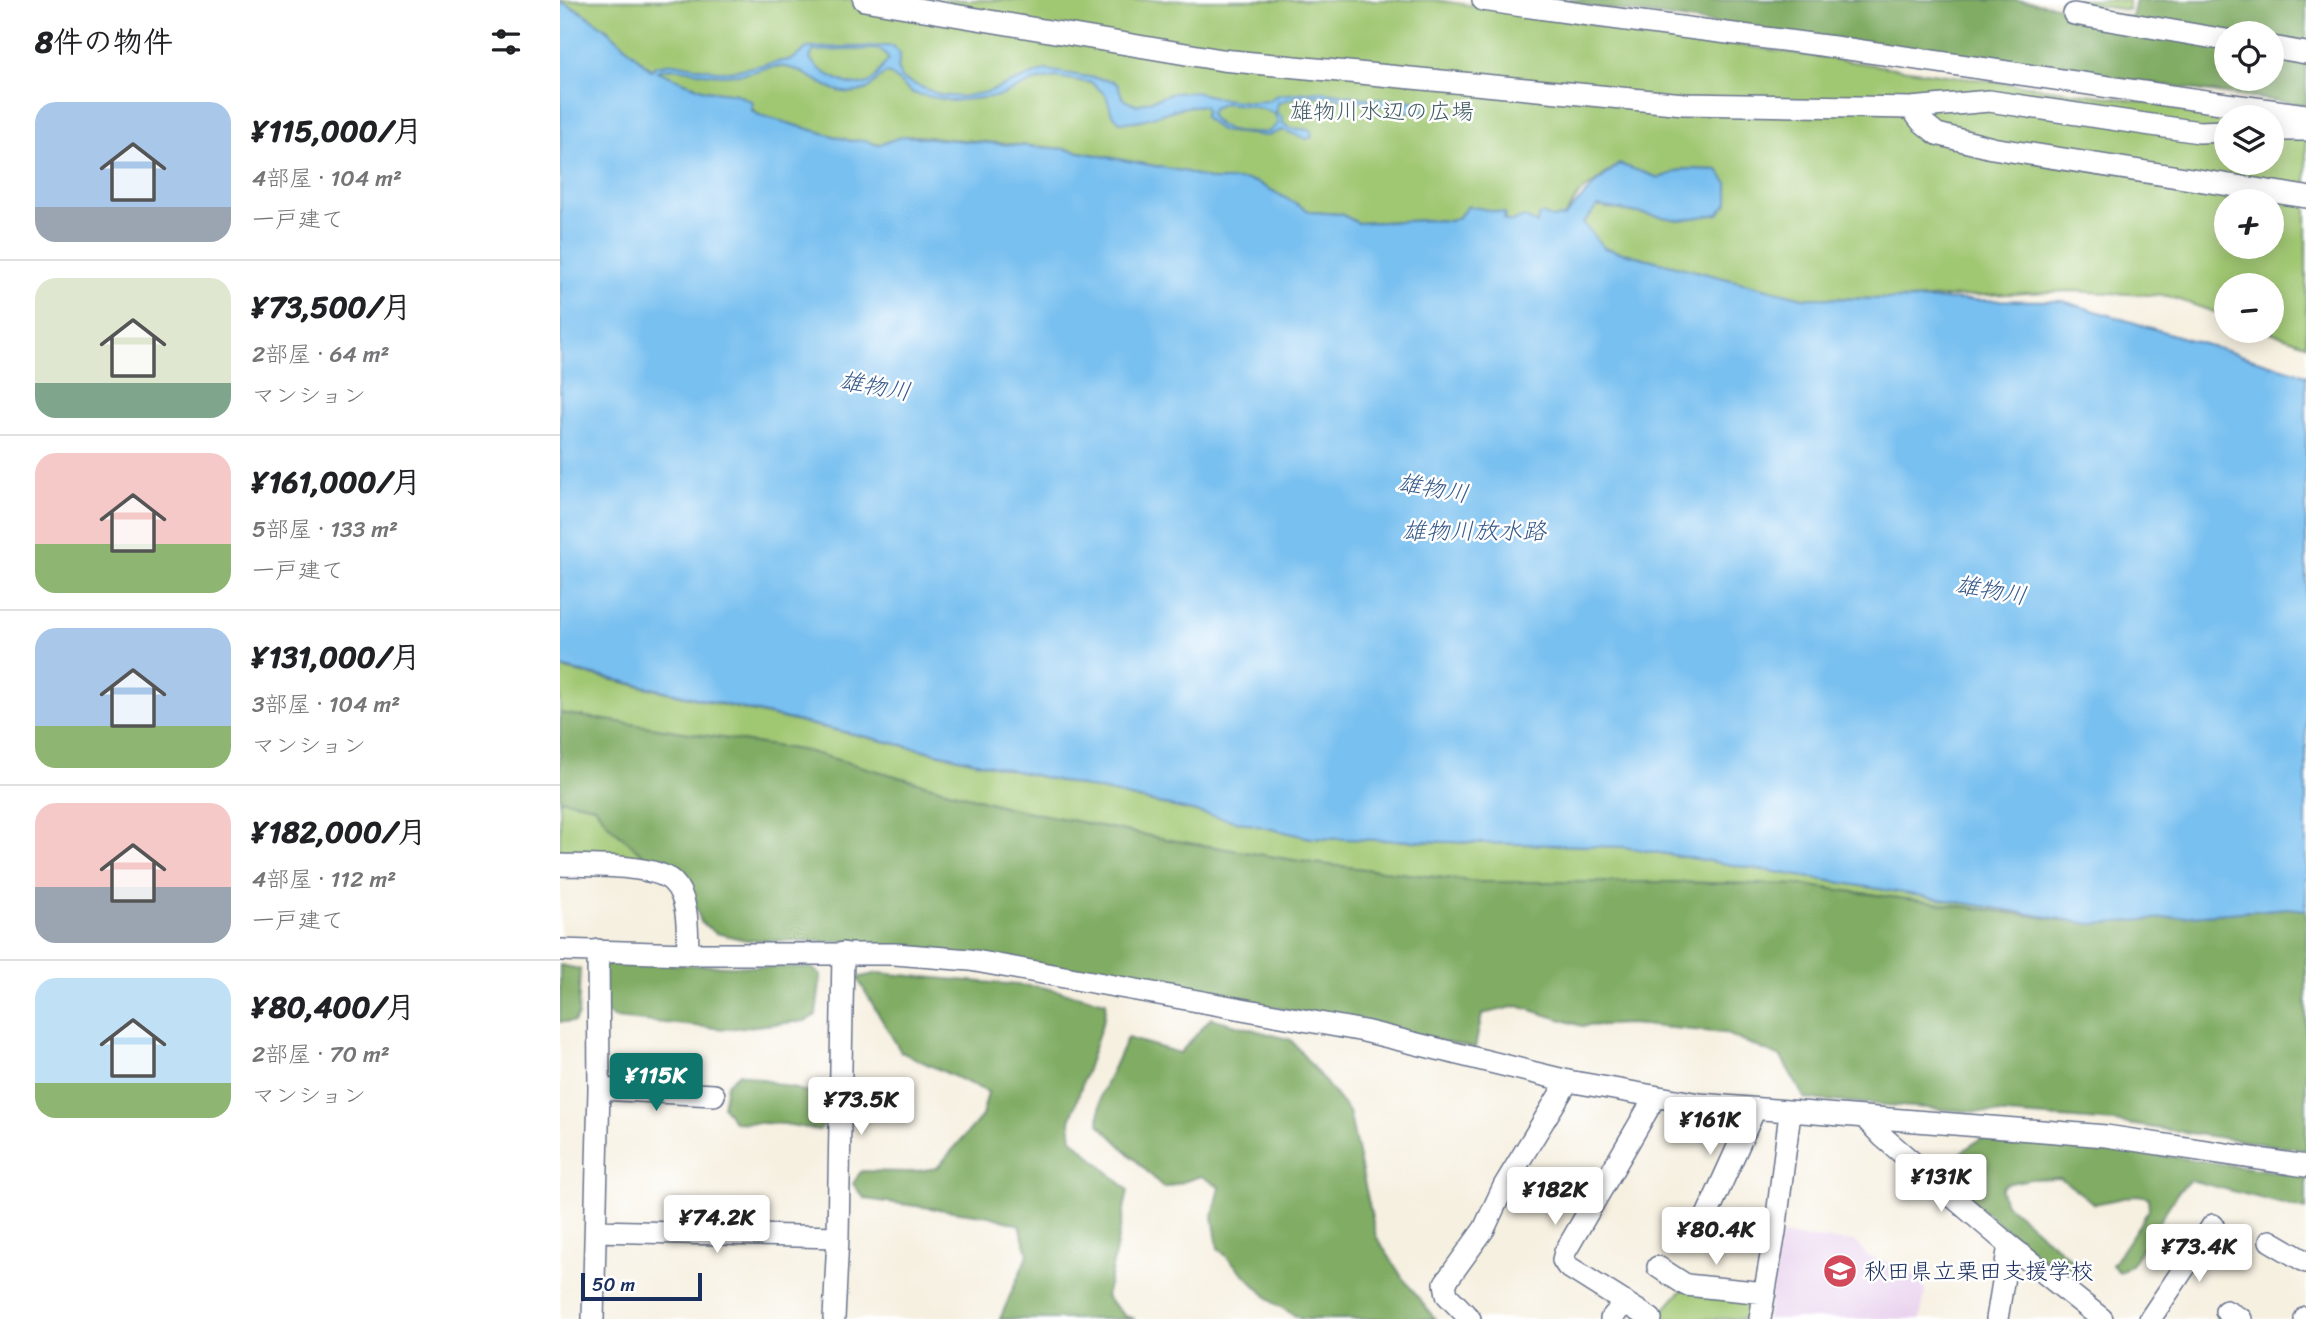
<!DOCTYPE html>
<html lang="ja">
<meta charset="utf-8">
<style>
:root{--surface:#fff;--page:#f2f2f2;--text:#202124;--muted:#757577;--line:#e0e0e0;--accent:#0f766e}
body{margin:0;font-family:Sriracha,"Klee One",sans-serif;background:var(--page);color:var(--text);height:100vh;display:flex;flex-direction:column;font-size:26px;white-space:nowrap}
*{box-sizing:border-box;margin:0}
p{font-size:23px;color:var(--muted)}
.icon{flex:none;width:38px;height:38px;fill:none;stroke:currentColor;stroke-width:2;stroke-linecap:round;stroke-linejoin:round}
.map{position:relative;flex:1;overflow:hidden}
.panel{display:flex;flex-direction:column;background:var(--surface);width:560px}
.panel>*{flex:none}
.fabs{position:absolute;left:1654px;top:21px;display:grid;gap:14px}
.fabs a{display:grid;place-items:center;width:70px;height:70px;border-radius:50%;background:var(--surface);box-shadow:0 4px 18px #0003;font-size:35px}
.scale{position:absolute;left:21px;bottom:18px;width:121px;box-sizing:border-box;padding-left:7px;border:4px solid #1b2f5e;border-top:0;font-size:19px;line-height:24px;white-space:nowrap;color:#1b2f5e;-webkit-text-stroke:5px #fff;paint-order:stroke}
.price{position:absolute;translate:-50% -60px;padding:0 16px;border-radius:7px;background:#fff;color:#222;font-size:23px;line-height:46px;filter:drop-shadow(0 2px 4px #0008)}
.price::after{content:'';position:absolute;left:50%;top:42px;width:21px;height:16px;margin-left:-10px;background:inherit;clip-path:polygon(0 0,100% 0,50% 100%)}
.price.current{background:var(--accent);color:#fff}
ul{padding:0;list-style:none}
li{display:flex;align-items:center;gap:21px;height:175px;padding:0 35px}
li+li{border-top:2px solid var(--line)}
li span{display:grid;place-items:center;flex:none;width:196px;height:140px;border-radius:21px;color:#555}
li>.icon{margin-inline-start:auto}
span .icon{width:84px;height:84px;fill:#fffc;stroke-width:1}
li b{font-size:30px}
h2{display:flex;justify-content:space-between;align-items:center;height:84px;padding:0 35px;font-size:30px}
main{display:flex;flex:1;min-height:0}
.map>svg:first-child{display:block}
.built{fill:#e9d2ee}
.green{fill:#a0c772;stroke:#5e7b68;stroke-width:2;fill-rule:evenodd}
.forest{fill:#80ac64;stroke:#4e6e61;stroke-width:2;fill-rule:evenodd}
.water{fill:#78c0f0;stroke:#4a78a7;stroke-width:2;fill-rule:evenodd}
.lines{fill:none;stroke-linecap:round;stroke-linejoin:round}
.minor-casing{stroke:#68738c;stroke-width:24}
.minor{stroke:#fff;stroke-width:21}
.labels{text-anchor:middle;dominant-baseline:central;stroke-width:5;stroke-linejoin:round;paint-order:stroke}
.park-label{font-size:23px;fill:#435d64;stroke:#fff}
.poi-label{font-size:23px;fill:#1b2f5e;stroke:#fff;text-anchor:start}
.water-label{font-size:24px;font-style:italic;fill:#375a8a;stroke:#fff}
</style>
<main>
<section class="panel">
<h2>8件の物件<svg class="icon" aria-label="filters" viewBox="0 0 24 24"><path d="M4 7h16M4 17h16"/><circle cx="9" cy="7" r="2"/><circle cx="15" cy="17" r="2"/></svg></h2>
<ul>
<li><span style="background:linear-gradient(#a9c7e8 75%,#9aa5b1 0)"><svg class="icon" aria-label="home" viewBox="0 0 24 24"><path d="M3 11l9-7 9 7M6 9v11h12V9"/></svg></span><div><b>¥115,000/月</b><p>4部屋 · 104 m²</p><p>一戸建て</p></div></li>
<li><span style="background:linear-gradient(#dfe7d0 75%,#7fa58c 0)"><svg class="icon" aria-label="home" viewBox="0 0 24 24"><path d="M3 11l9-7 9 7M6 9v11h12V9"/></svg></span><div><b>¥73,500/月</b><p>2部屋 · 64 m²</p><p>マンション</p></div></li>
<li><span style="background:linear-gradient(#f6c9c9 65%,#8fb573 0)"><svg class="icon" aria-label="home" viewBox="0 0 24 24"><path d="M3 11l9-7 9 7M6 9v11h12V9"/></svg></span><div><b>¥161,000/月</b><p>5部屋 · 133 m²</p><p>一戸建て</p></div></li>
<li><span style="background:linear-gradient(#a9c7e8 70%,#8fb573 0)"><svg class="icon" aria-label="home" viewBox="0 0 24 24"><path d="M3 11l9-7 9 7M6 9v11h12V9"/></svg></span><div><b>¥131,000/月</b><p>3部屋 · 104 m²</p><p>マンション</p></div></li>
<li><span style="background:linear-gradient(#f6c9c9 60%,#9aa5b1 0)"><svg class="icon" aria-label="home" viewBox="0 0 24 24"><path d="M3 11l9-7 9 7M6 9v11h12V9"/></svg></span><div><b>¥182,000/月</b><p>4部屋 · 112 m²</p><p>一戸建て</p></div></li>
<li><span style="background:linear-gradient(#bfe0f5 75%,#8fb573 0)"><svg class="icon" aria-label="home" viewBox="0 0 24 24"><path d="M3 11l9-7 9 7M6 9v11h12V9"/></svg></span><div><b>¥80,400/月</b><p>2部屋 · 70 m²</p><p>マンション</p></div></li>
</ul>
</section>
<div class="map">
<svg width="1746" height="1319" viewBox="0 0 1746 1319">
<rect width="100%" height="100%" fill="#fff"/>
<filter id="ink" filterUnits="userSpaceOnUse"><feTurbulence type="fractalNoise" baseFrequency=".0143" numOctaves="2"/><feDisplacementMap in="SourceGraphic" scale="14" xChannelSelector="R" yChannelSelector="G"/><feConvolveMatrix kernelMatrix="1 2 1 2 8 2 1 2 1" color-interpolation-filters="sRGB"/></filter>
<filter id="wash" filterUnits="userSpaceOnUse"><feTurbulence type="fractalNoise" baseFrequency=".00686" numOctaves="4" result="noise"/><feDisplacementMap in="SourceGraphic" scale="28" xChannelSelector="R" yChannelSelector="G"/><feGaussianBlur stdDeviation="1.57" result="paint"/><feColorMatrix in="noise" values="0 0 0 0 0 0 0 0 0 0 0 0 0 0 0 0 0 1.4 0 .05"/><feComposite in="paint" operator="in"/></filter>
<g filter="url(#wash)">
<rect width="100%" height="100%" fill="#f6f0e0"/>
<path class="built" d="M1220,1235L1296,1242L1307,1256L1331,1264L1358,1278L1365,1291L1360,1319H1207Z"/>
<path class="green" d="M0,0H875L1341,69L1698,117H1666V163H1712V119L1746,124V344L1707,331H1712V285H1666V316L1608,296L1510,291L1347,299L1243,298L1044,248L1023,223L1037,206L1120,220L1167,203L1168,185L1158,170L1125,169L1099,178L1059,164L1019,194L1004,217C994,218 987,223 978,224C955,228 929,214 908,206L898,218L890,221L871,220L798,223L781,214L751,212L698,183L688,180H652L627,172L504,149L357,136C341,136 332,143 319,145C311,145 301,141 291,141L199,115L176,94L145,90L91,70L48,30L17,9L0,2ZM1666,201H1712V247H1666Z
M1499,0H1569L1568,10Z
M0,668L751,838L1064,847L1532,924L1242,885L1108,882H919L752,863L610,840L450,808L246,751L0,713Z
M0,799L34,806L50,826L90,861L0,856Z
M1126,1285L1205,1293L1200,1319H1096Z"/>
<path class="forest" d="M984,0H1456L1572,17L1576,0H1746V105ZM1666,33H1712V79H1666Z
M0,713L246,751L450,808L610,840L752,863L919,882H1108L1242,885L1532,924L1728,908L1746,910V1150L1554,1122L1245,1099L1221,1057L1164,1033L1070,1024L1022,1026L958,1006L922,1014L915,1048L559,976L288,942L186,940L156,933L141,922L130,891L120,874L90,861L50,826L34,806L0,799Z
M49,963L252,968L261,975L256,1015L245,1021L166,1029L54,1018L43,1010L40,969Z
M0,965L20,969L18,1015L14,1022H0Z
M318,973L481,987L546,1002L544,1018L510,1121L512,1139L568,1190L546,1297L565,1316L575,1319H440L468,1254L459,1225L429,1216L305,1199L293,1184L301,1171L350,1172L377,1168L422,1116L428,1092L341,1052L297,978Z
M651,1018L731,1040L789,1112L816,1236L842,1277L875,1319H741L712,1302L658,1248L653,1216L660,1187L641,1176L604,1188L539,1124L541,1095L567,1038L620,1053Z
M179,1073L257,1095L269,1106L267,1121L259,1130L224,1124L174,1122L163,1106L167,1084Z
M1422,1138L1615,1157L1746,1176V1210L1630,1180L1618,1192L1571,1265L1560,1273L1552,1265L1589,1210L1588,1197L1577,1195L1535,1204L1500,1178L1470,1179L1445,1184L1441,1190L1444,1202L1524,1270L1523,1277L1513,1283L1393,1186L1390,1174L1401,1152Z"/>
<path class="water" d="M0,2C37,16 62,44 91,70L95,66L114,63L157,71H171L233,59L247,48L333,46L340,53L338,69L342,79L380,95L400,97L428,92L486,70L553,81L558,85L562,97L566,101L577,105L613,93L634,92L664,99L689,102L707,101L718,95L759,91L807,98L853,101L860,102L864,107L863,113L840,111L802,101L765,96L736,97L718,103L716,112L722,117L723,123L730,128L751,130L752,137L747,139L723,130L707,136L661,131L644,117L646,110L643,106C613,104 589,124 560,122L552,114L546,95L532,83L496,77L474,81L440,96L392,101L352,93L330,74L325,73C319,78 312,88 305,90C274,102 253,71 225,67C209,64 193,74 177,74C168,75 159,75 150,74C131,72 116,64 97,71L145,90L176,94L193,102L191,110L199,115L291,141L305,140L317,145L344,136L504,149L627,172L652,180H688L698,183L751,212L781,214L798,223L871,220L890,221L898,218L908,206L945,213L944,220L952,222L964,217L977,224L978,216L982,214L992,218L1004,217L1034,185L1059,164L1099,178L1125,169L1158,170L1168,184V203L1158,214L1120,220L1038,206L1023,223L1044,248L1243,298L1503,301L1746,375V910L1728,908L1532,924L1064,847L751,838L0,667ZM318,49L324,52L329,60C321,66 319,77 310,82C293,92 260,73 250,59L253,51ZM664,103C682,105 699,106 715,114L718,124L708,132C689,133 657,134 650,113L653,108Z"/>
</g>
<g filter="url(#ink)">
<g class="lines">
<g class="minor-casing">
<path id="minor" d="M304,0L662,60L1124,104L1351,108L1429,101L1639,132L1666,131
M923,0C1040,18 1157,31 1274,47C1432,69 1589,94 1746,115
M1514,14L1666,40
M1712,47L1746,53
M1351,108L1361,121L1377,134L1432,148L1746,197
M1712,130H1746
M0,865C25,866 94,864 112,881C130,898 127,932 128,954
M0,950L128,954H335L410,960L804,1031L1008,1081L1139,1104L1546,1136L1746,1166
M39,1089L154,1095
M1305,1118L1323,1137L1449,1245L1437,1319
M1144,1222L1195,1109
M36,1231L278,1237
M1710,1241L1746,1262
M1449,1245L1542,1319
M1098,1267L1126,1285L1205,1293
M1666,1311L1681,1319
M33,1319L39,1089L38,950
M274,1319L278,1237L283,953
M910,1319L887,1295L885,1283L924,1229L944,1186L1008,1081
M1051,1319L1065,1302
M1091,1319L1007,1266L1003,1260L1005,1252L1095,1097
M1200,1319L1215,1232L1230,1113
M1590,1319L1653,1225
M1745,1319L1746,1317"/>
</g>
<use href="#minor" class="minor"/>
</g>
</g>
<defs>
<g id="school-disc" transform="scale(1.75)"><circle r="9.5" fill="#d1495b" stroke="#fff"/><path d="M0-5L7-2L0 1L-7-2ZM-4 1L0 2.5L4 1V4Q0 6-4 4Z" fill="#fff"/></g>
</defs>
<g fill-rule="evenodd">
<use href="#school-disc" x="1280" y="1271"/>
</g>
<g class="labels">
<g class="park-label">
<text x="822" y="111">雄物川水辺の広場</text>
</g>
<g class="poi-label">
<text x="1304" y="1271">秋田県立栗田支援学校</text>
</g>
<g class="water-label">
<text transform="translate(315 386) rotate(10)">雄物川</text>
<text transform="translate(873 488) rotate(10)">雄物川</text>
<text x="914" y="531">雄物川放水路</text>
<text transform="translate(1431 590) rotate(10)">雄物川</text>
</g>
</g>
</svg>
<div class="fabs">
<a><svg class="icon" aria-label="locate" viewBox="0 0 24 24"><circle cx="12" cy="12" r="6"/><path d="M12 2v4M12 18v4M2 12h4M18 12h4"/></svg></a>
<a><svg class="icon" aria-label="layers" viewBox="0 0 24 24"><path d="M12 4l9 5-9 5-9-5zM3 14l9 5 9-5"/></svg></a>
<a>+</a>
<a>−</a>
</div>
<div class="scale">50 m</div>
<b class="price current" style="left:96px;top:1113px">¥115K</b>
<b class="price" style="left:301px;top:1137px">¥73.5K</b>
<b class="price" style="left:1150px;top:1157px">¥161K</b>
<b class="price" style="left:1381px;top:1214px">¥131K</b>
<b class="price" style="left:995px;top:1227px">¥182K</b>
<b class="price" style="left:157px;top:1255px">¥74.2K</b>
<b class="price" style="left:1156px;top:1267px">¥80.4K</b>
<b class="price" style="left:1639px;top:1284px">¥73.4K</b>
</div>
</main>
